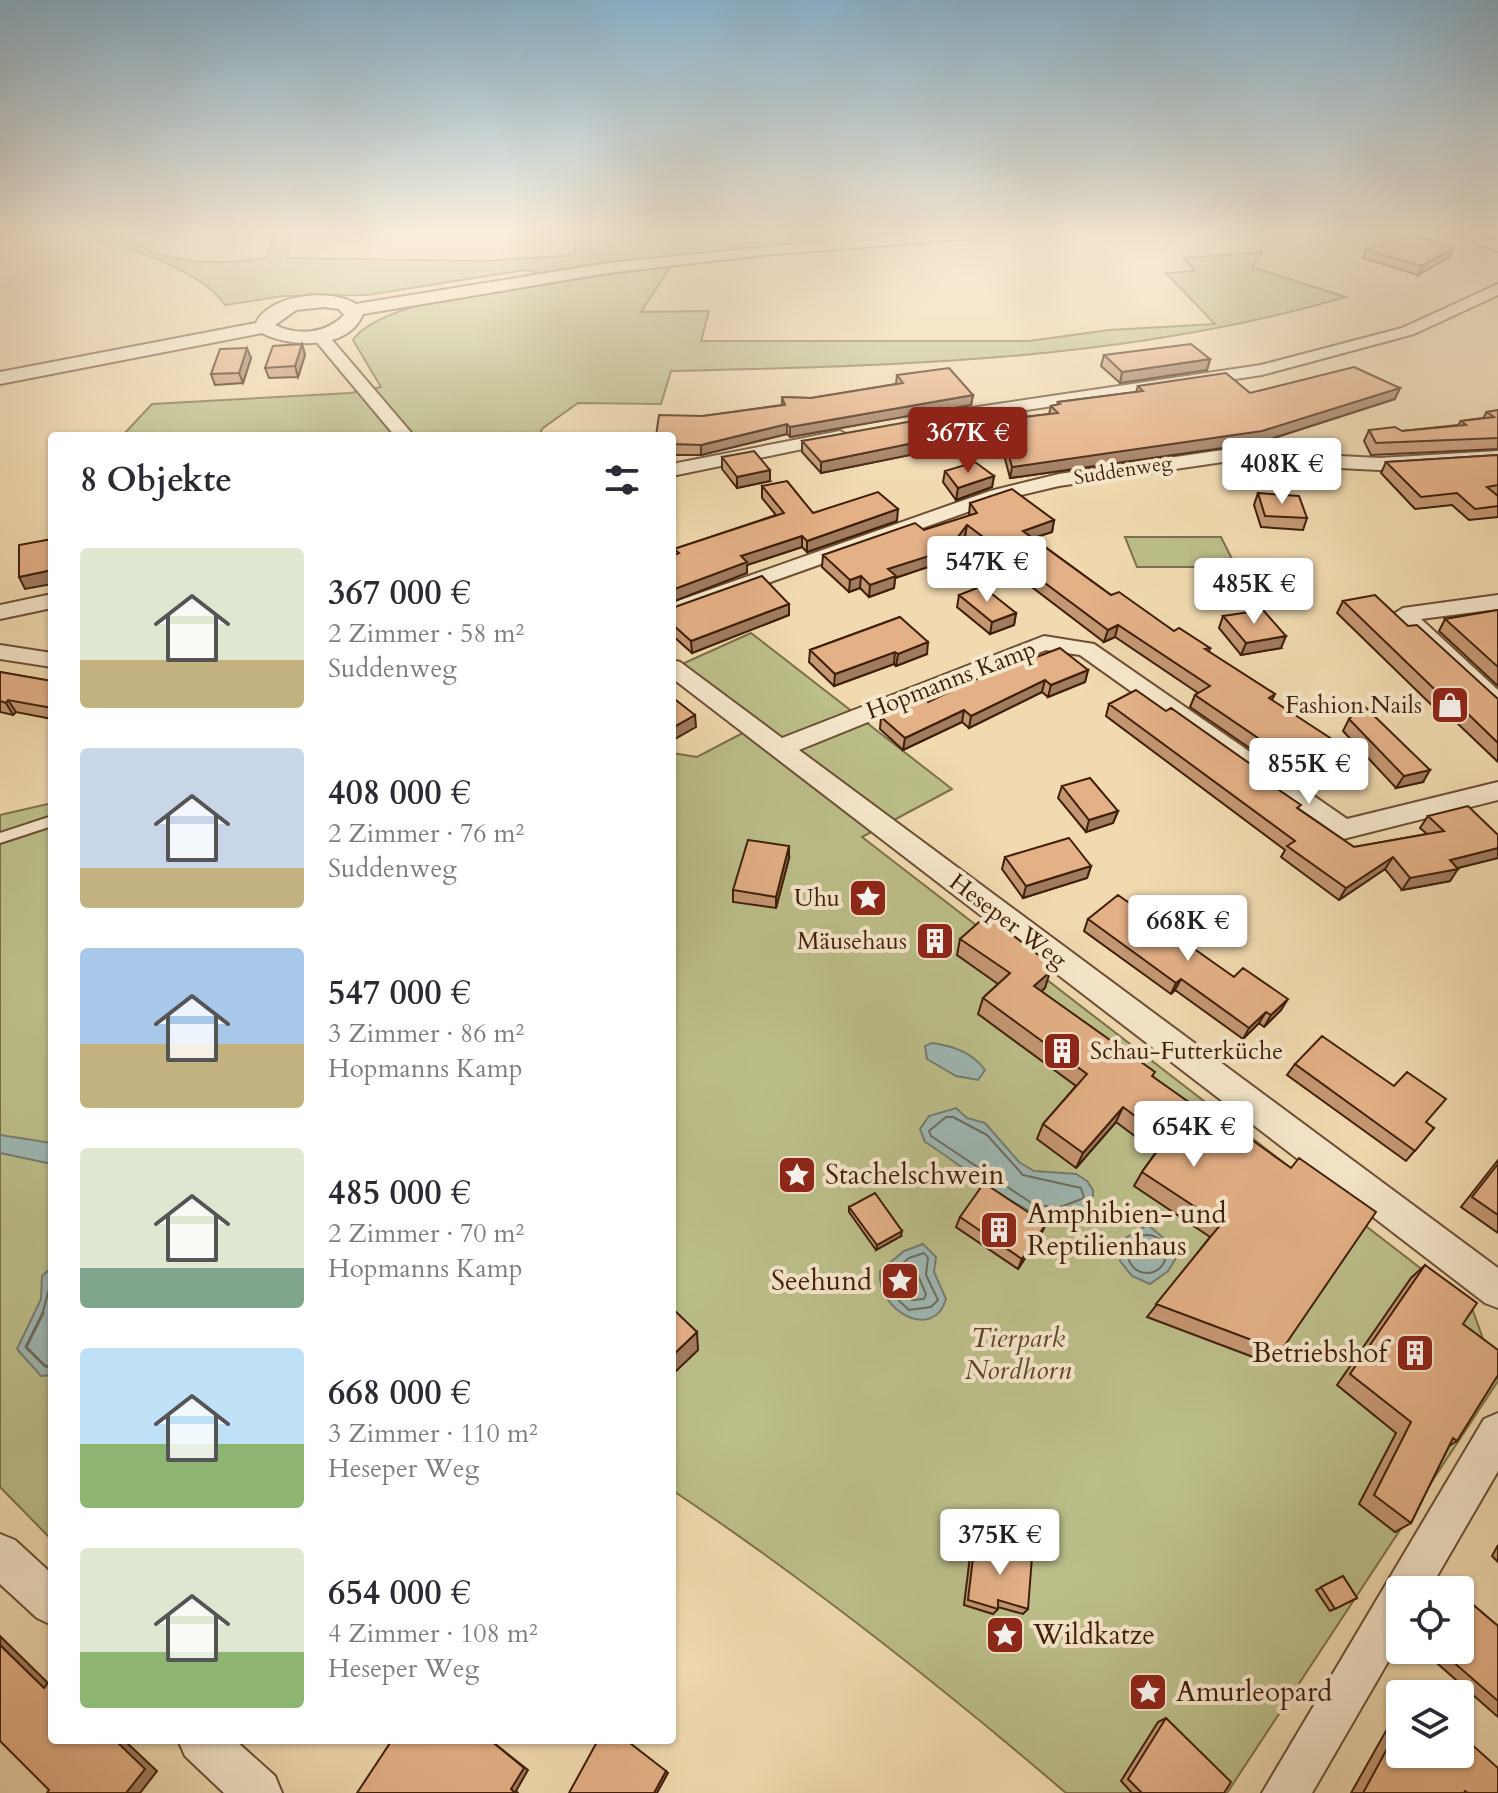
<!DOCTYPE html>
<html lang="de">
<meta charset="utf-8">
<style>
:root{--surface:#fff;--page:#f7f7f7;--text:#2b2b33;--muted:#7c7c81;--accent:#8f2418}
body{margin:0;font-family:Cardo,serif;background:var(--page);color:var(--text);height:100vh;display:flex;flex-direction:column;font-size:30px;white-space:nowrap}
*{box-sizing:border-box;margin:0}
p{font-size:26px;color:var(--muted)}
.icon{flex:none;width:44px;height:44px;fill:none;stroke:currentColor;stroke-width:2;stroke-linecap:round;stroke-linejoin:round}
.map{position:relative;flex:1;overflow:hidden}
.drawer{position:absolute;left:48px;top:432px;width:628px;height:1312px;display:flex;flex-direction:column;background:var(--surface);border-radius:8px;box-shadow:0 2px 6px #0004}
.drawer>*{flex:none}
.controls{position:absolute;left:1386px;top:1576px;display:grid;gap:16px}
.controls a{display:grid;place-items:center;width:88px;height:88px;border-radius:8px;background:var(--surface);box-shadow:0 2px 6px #0004;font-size:40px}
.price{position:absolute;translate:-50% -68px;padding:0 18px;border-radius:8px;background:#fff;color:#222;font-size:26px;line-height:52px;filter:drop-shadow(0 2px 4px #0008)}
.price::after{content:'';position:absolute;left:50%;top:48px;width:24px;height:18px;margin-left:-12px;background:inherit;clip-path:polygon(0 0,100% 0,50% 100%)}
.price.current{background:var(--accent);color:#fff}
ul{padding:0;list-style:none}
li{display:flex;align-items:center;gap:24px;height:200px;padding:0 32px}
li span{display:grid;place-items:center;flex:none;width:224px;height:160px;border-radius:8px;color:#555}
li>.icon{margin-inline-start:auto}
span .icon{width:96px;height:96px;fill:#fffc;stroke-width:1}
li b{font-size:34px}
h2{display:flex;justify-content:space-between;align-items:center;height:96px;padding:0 32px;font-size:34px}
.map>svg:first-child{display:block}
.green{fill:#bcbf8a;stroke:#7e6f4a;stroke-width:2}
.water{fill:#9eb8b4;stroke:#787b70;stroke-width:2}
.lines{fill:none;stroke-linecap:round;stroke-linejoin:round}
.shore-far1{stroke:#6e6c5e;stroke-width:2}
.shore{stroke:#6e6c5e;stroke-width:3}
.service-casing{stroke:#6c4e33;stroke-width:4}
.minor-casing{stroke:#6c4e33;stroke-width:4}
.tertiary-casing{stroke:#6c4e33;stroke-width:4}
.service{fill:#f6e7cc;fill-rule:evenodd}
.minor{fill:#f6e7cc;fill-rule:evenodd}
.tertiary{fill:#f6e7cc;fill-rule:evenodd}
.wall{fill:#c49773;stroke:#3f1f09;stroke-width:2}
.shaded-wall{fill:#a07b5e;stroke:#3f1f09;stroke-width:2}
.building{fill:#e4b086;stroke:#3f1f09;stroke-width:2}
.labels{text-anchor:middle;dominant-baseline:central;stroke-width:8;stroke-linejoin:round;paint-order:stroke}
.far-street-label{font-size:20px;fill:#3f1f09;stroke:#f6e7cc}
.street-label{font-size:24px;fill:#3f1f09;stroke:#f6e7cc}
.poi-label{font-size:24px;fill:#3f1f09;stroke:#f6e7cc;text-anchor:end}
.near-poi-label{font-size:28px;fill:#3f1f09;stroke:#f6e7cc;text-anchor:start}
.near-park-label{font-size:28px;font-style:italic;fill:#5e4729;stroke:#f6e7cc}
</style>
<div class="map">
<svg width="1498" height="1793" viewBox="0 0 1498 1793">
<rect width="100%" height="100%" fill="#f1dab0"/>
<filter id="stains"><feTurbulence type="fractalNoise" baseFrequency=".0025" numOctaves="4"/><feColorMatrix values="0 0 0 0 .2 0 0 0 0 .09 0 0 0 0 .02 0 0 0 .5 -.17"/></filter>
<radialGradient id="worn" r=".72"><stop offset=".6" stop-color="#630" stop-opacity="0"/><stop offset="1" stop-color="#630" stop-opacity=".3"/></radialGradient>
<path class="green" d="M76,233C122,233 150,257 192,261C217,264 243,261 267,258L274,233H292L287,258L486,261L574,255L576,233H917L671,256L555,275L525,270L367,295L283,296L225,305C201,268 118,244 76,233Z
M1263,252L1252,267L1346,297C1127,361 897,366 671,371L661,404L578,403L543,428L538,436H122L152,404L350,393L381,387L353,340C384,291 610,272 672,264L641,312L709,311L701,341H1029L1109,330L1215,324L1166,273L1195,271L1183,258Z
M1125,537H1221L1236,567H1137Z
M751,633L952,789L862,837L1472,1308L1498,1381L1227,1793H1066C941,1686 809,1582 672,1490V753L697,757L760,724L682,664Z
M52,803V1540L0,1487V815Z"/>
<path class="water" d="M932,1043C953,1046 972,1052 985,1070L978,1080L956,1076L927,1059L925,1046Z
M956,1108L967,1118L985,1123L1019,1162L1034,1171L1076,1174L1087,1181L1093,1190V1203C1079,1211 1062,1219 1046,1216C1015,1211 955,1160 925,1142L920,1129L929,1116Z
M0,1135L52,1143V1164L0,1153Z
M1148,1225L1172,1245L1176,1258L1168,1271L1150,1284L1132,1276L1120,1261L1122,1240Z
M923,1244L936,1257L934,1272L946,1299C934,1342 876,1311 880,1271L904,1251Z
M52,1267V1375L41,1376L17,1349L41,1299L42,1276Z"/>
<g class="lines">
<path class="shore-far1" d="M946,1117H953L987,1135L1023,1175L1081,1188L1084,1198L1058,1208L1033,1204L931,1136L929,1131Z
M1128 1254a19 19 0 1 1 38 0a19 19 0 1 1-38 0Z
M924,1253L928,1258L926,1275L938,1300L931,1307L909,1310L893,1295L888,1276L909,1258Z
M910,1269L916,1271L926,1294L924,1299L912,1300L898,1283Z
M42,1315L52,1278"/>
<path class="shore" d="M43,1313L26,1347L45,1366L52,1367"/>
<g class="service-casing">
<path id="service" d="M52,816V826L0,843V833Z"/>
</g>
<g class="minor-casing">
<path id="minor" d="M1448,233H1469L1498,242V251Z
M1498,284V295L1414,334L1262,375L951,421L942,416L951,411L1261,365L1402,328Z
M320,331L326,333L414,436H395L314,339L312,336Z
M840,431L849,436L846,440L672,476V464Z
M1223,450L1379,458L1498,451V463L1379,470L1223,462L1059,486L1004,499L672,617V603L990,491L1059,474Z
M52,594V608L0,619V605Z
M1498,595V609L1421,619L1498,690V711L1490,708L1392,615L1403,608Z
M1044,636L1094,644L1347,819L1498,782V800L1343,839L1334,836L1080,655L1046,650L799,750L1498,1268V1308L1485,1303L672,678V660L680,662L782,738Z
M0,645L52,653V667L0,659Z
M1498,1413V1471L1429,1590H1400V1641L1312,1793H1262L1484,1419Z
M0,1534L15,1540L52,1574V1625L37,1618L0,1584Z
M178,1740H235L275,1776L282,1793H224L185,1756Z"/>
</g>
<g class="tertiary-casing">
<path id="tertiary" d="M912,233H985L977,238L763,255L608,273L363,314C349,350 291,348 262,333L0,384V372L256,323C269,294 332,288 356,304L608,263ZM324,307L339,309L344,315C326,334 298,336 275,325L296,310Z"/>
</g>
<use href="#service" class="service"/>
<use href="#minor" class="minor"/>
<use href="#tertiary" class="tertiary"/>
</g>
<path class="wall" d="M1452,248L1449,257L1418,275L1363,258L1366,250Z
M302,344L305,355L298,377L269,378L265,368Z
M1104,355L1210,359L1207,370L1120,383L1101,366Z
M251,358L243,383L215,385L211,374Z
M897,375L973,395L971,405L790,437L787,434L701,455H672V436L703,416L782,405V397L811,398L896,384Z
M1138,386L1250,393L1395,399L1258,443L1010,478L999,436V437L821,473L802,452V441L999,424L1000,420L1049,414L1051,406L1057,405L1058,402L1136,392Z
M1498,410V449L1371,455L1364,441L1369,430L1402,431L1458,425L1461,421L1483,418L1487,412Z
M1498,455V517L1469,520L1452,505L1415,509L1381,473L1386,462Z
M722,457L770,481L737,488L722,469Z
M945,471L994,476L992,487L956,500L943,482Z
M762,486L813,513L897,521L807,552L802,547L747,565V573L674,555V549L776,515L762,498Z
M1258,493L1307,518L1303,530L1261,527L1254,505Z
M970,503L1054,520L1052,532L1033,538L1111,595L1174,631L1210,648L1209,652L1275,694L1272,700L1341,761L1302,784L1190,707L1195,695L1198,693L1115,637L1104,642L965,536L946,561L895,578L894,588L869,597L860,588L849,592L822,567L823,555L924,530L969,516Z
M959,595L1016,613L1014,625L990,634L957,607Z
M1343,601L1408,626L1498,699V762L1455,721L1449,722L1337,613Z
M672,608L789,615L692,653L672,635Z
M1498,610V686L1439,631L1445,619Z
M1223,616L1281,648L1241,655L1219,628Z
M900,617L927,654L896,666L894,664L834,686L809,662L810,650Z
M1024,662L1088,670L1085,682L1048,697L1042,692L969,728L962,722L903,750L880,729L881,717L928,702Z
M0,672L52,681V719L16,712L13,715L0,712Z
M1109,704L1281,792L1299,809L1354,847L1427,834L1420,828L1428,816L1498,835V858L1457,868L1450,881L1402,890L1385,869L1339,900L1281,857L1285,850L1106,716Z
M1349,719L1423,782L1396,788L1343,731Z
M1062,786L1118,811L1113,823L1086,832L1058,798Z
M1005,857L1091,866L1087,878L1023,898L1002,869Z
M789,858L776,908L733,902V890Z
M1088,919L1234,977L1281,1010L1264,1027L1259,1023L1243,1039L1175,990L1171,994L1084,931Z
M960,939L1050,964L1045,988L1041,991L1153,1076L1281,1351L1269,1363L1147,1317L1210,1237L1134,1186L1142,1172L1156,1152L1116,1122L1076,1168L1037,1139L1043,1124L1076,1086L978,1014L983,998L998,984L957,955Z
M1295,1064L1434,1128L1406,1161L1287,1075Z
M1498,1160V1233L1461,1207Z
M849,1207L901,1236L876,1250L849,1212Z
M960,1217L1046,1224L1041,1234L1018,1269L956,1227Z
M1425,1265L1463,1324L1457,1441L1449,1446L1411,1523L1395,1532L1359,1504L1396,1433L1337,1385L1411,1278Z
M975,1541L1028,1609L1023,1614L998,1607V1609L993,1614L964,1605L971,1548Z
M1498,1545V1562L1492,1556Z
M1343,1576L1357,1598L1330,1611L1316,1590Z
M1471,1603L1498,1626V1717L1430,1657L1434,1650H1460V1607Z
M1400,1706V1754L1498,1793H1351Z
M1166,1718L1224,1793H1132L1121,1781L1158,1722Z"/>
<path class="shaded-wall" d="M1452,248L1449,257L1418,275L1422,266Z
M302,344L305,355L298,377L295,366Z
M247,348L251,358L243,383L239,373Z
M1210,359L1207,370L1120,383L1122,372Z
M1400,388L1395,399L1258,443L1010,478L1012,467Z
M973,395L971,405L790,437V427Z
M787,424V434L701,455V445Z
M1001,425L999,437L821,473V462Z
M770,470V481L737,488V477Z
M994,476L992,487L956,500L958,488Z
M898,509L897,521L807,552V541Z
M1054,520L1052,532L1021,542L1023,531Z
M967,525L965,536L946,561L895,578L894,588L869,597L870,585L888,569Z
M802,536V547L747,565V573L672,602V590L741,556Z
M52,570V584L25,589L19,577Z
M861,576L860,588L849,592L850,580Z
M789,604V615L692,653L691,641Z
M1016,613L1014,625L990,634L992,622Z
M1118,625L1115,637L1104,642L1108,630Z
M1286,636L1281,648L1241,655L1246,643Z
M928,642L927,654L896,666L898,654Z
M895,652L894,664L834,686L835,674Z
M1088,670L1085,682L1048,697L1051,685Z
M1045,680L1042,692L969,728L971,716Z
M8,700L16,712L13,715L6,703Z
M1463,709L1455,721L1449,722L1456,710Z
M964,710L962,722L903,750L905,738Z
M695,715L696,727L673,740L672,728Z
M1347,749L1341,761L1302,784L1308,772Z
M1430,770L1423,782L1396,788L1404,776Z
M1118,811L1113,823L1086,832L1089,820Z
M789,846V858L776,908V897Z
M1498,848V858L1446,871L1458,869L1450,881L1402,890L1410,878L1450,860Z
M1393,857L1385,869L1339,900L1346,888Z
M1091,866L1087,878L1023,898L1026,886Z
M1050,964L1046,975L1050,972L1045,988L1029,1002L1034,986L1045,968Z
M1181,979L1175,990L1171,994L1176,983Z
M1288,999L1281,1010L1264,1027L1271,1015Z
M1266,1012L1259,1023L1243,1039L1249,1028Z
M1123,1107L1116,1122L1076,1168L1083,1153Z
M1046,1224L1041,1234L1018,1269L1022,1259Z
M902,1231L901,1236L876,1250L877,1245Z
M697,1332L698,1350L672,1375V1356Z
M0,1636L52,1687L44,1688L0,1645Z
M115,1740H124L157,1771L140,1793H126Z
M490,1740L528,1770L516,1791L518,1793H515L511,1789Z
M666,1771L668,1773L657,1793H654Z"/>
<path class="building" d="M1415,234L1452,248L1422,266L1366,250Z
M302,344L295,366L265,368L273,346Z
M1191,344L1210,359L1122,372L1104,355Z
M247,348L239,373L211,374L220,349Z
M1354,367L1400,388L1262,431L1012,467L1000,420L1058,413L1051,406L1060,404L1058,402L1143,391L1138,386L1226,373L1250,393Z
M949,368L973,395L790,427L787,424L701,445L672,444V436H656L659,415L703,416L785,405L782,397L811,398L903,383L897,375Z
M985,408L1001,425L821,462L802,441Z
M1498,410V438L1376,443L1369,430L1395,427L1402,431L1466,425L1461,421L1494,417L1487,412Z
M754,451L770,470L737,477L722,457Z
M1498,455V485L1487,487L1498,496V506L1475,509L1457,493L1421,497L1386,462Z
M975,462L994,476L958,488L945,471Z
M787,481L813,513L878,492L898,509L807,541L802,536L741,556L747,562L672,590V556L679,553L674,549L784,513L762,486Z
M1012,489L1054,520L1023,531L1111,595L1119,592L1174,631L1179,628L1210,648L1205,649L1275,694L1269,698L1347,749L1308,772L1195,695L1210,686L1118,625L1108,630L967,525L948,550L888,569L896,576L870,585L861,576L850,580L823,555L915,523L924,530L977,513L970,503Z
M1258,493L1299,496L1307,518L1265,516Z
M52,539V570L19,577V545Z
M762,576L789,604L691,641L672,624V608Z
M982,586L1016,613L992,622L959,595Z
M1375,595L1408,626L1417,625L1498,699V743L1463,709L1456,710L1343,601Z
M1263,610L1286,636L1246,643L1223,616Z
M1498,610V667L1445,619Z
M900,617L928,642L898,654L895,652L835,674L810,650Z
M1060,648L1088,670L1051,685L1045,680L971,716L964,710L905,738L881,717L923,698L928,702L1019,659L1024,662Z
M0,672L52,681V708L8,700L6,703L0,701Z
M1136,690L1166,711L1171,708L1283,787L1279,790L1301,805L1297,808L1354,847L1444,831L1428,816L1468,806L1498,835V848L1450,860L1458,869L1410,878L1393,857L1346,888L1287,846L1295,841L1109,704Z
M672,697L695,715L672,728Z
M1363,705L1430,770L1404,776L1349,719Z
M1090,778L1118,811L1089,820L1062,786Z
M1069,838L1091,866L1026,886L1005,857Z
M748,840L789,846L776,897L733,890Z
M1118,895L1234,977L1243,968L1288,999L1271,1015L1266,1012L1249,1028L1181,979L1176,983L1088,919Z
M987,915L1050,964L1045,968L1050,972L1034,986L1155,1072L1152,1076L1241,1139L1245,1135L1291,1168L1299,1158L1376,1212L1281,1351L1156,1304L1221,1224L1142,1172L1166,1139L1123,1107L1083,1153L1043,1124L1087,1074L983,998L1010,973L960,939Z
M1322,1036L1394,1086L1407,1072L1446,1099L1426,1122L1434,1128L1415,1151L1295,1064Z
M1498,1164V1215L1472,1197Z
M984,1183L1046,1224L1022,1259L960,1217Z
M875,1193L902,1231L877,1245L849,1207Z
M1425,1265L1477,1303L1463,1324L1498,1350V1375L1457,1441L1453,1438L1411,1523L1374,1495L1411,1422L1350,1374Z
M672,1308L697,1332L672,1356Z
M975,1541L1032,1557L1028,1609L998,1600V1609L968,1600Z
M1343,1576L1357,1598L1335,1609L1321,1587Z
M1471,1603L1498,1626V1701L1443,1653L1444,1650H1460V1623Z
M0,1645L44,1688L52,1678V1740H115L145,1769L126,1793H47L49,1790L0,1741Z
M1166,1718L1231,1782L1224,1793H1142L1128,1779Z
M1400,1725V1754H1460V1734L1498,1768V1793H1468L1465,1791L1464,1793H1363Z
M392,1740H412L414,1742L415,1740H490L524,1768L511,1789L515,1793H357Z
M598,1740H626L666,1771L654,1793H569Z"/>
<linearGradient id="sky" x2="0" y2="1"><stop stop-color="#8ab6d3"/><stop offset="0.48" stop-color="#f9eedb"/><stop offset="1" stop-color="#f9eedb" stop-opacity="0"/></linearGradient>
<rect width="1498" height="484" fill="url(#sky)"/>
<defs>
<g id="shop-square" transform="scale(2)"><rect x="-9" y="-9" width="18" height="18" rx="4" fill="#8f2418" stroke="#f6e7cc"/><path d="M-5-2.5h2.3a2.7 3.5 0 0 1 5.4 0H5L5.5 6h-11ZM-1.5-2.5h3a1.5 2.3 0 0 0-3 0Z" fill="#fff"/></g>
<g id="sight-square" transform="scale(2)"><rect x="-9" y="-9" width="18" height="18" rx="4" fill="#8f2418" stroke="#f6e7cc"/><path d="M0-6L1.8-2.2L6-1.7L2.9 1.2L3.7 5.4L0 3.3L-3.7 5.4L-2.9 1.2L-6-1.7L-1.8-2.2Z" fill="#fff"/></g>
<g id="building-square" transform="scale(2)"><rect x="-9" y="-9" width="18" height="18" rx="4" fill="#8f2418" stroke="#f6e7cc"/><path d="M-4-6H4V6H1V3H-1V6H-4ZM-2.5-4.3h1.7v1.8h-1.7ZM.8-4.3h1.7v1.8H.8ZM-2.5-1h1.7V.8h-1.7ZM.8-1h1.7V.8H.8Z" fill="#fff"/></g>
</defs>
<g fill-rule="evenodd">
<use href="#shop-square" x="1450" y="705"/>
<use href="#sight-square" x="868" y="898"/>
<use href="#building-square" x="935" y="941"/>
<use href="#building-square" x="1062" y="1051"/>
<use href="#sight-square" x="797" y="1175"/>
<use href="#building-square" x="999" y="1230"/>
<use href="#sight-square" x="900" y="1281"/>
<use href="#building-square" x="1415" y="1353"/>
<use href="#sight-square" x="1005" y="1635"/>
<use href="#sight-square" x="1148" y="1692"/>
</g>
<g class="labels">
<g class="far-street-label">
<text transform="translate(1123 470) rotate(-9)">Suddenweg</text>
</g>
<g class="street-label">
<text transform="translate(951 680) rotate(-21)">Hopmanns Kamp</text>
<text transform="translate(1008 921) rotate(37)">Heseper Weg</text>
</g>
<g class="poi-label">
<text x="1422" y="705">Fashion Nails</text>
<text x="840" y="898">Uhu</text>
<text x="907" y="941">Mäusehaus</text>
<text x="1090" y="1051" text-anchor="start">Schau-Futterküche</text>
</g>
<g class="near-poi-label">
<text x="825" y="1175">Stachelschwein</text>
<text x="1027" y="1214">Amphibien- und<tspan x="1027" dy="32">Reptilienhaus</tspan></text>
<text x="872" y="1281" text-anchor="end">Seehund</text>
<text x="1387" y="1353" text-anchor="end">Betriebshof</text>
<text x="1033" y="1635">Wildkatze</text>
<text x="1176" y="1692">Amurleopard</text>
</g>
<g class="near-park-label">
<text x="1018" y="1338">Tierpark<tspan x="1018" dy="32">Nordhorn</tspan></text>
</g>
</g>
<rect width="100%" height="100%" filter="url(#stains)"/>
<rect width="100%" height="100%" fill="url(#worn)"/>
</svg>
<div class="controls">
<a><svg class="icon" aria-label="locate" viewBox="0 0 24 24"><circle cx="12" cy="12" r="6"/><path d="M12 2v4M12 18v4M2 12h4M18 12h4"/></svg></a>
<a><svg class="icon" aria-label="layers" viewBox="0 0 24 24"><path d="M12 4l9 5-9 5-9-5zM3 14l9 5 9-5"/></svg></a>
</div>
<b class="price current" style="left:968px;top:475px">367K €</b>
<b class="price" style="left:1282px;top:506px">408K €</b>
<b class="price" style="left:987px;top:604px">547K €</b>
<b class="price" style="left:1254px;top:626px">485K €</b>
<b class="price" style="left:1309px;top:806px">855K €</b>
<b class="price" style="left:1188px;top:963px">668K €</b>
<b class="price" style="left:1194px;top:1169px">654K €</b>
<b class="price" style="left:1000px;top:1577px">375K €</b>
<section class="drawer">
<h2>8 Objekte<svg class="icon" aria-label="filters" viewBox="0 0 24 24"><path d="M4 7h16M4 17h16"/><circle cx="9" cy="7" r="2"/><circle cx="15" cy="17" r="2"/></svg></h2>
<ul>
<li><span style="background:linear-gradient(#dfe7d0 70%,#c2b280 0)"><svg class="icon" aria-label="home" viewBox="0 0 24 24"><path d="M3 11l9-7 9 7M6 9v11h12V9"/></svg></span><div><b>367 000 €</b><p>2 Zimmer · 58 m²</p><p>Suddenweg</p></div></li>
<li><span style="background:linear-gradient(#c9d6e8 75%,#c2b280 0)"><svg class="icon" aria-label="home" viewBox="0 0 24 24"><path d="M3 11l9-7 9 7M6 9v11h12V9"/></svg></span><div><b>408 000 €</b><p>2 Zimmer · 76 m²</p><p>Suddenweg</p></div></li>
<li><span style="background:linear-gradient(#a9c7e8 60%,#c2b280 0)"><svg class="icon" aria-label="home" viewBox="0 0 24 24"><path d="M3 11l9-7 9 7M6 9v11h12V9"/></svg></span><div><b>547 000 €</b><p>3 Zimmer · 86 m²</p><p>Hopmanns Kamp</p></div></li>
<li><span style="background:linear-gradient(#dfe7d0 75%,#7fa58c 0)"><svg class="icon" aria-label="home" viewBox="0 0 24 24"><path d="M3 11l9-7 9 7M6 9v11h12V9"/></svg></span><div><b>485 000 €</b><p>2 Zimmer · 70 m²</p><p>Hopmanns Kamp</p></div></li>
<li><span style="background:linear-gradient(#bfe0f5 60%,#8fb573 0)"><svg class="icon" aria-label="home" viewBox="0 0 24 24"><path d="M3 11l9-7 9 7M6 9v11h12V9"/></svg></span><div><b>668 000 €</b><p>3 Zimmer · 110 m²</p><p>Heseper Weg</p></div></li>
<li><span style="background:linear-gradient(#dfe7d0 65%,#8fb573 0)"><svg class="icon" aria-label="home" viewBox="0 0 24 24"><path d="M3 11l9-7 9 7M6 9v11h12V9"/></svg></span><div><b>654 000 €</b><p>4 Zimmer · 108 m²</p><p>Heseper Weg</p></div></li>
</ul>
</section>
</div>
